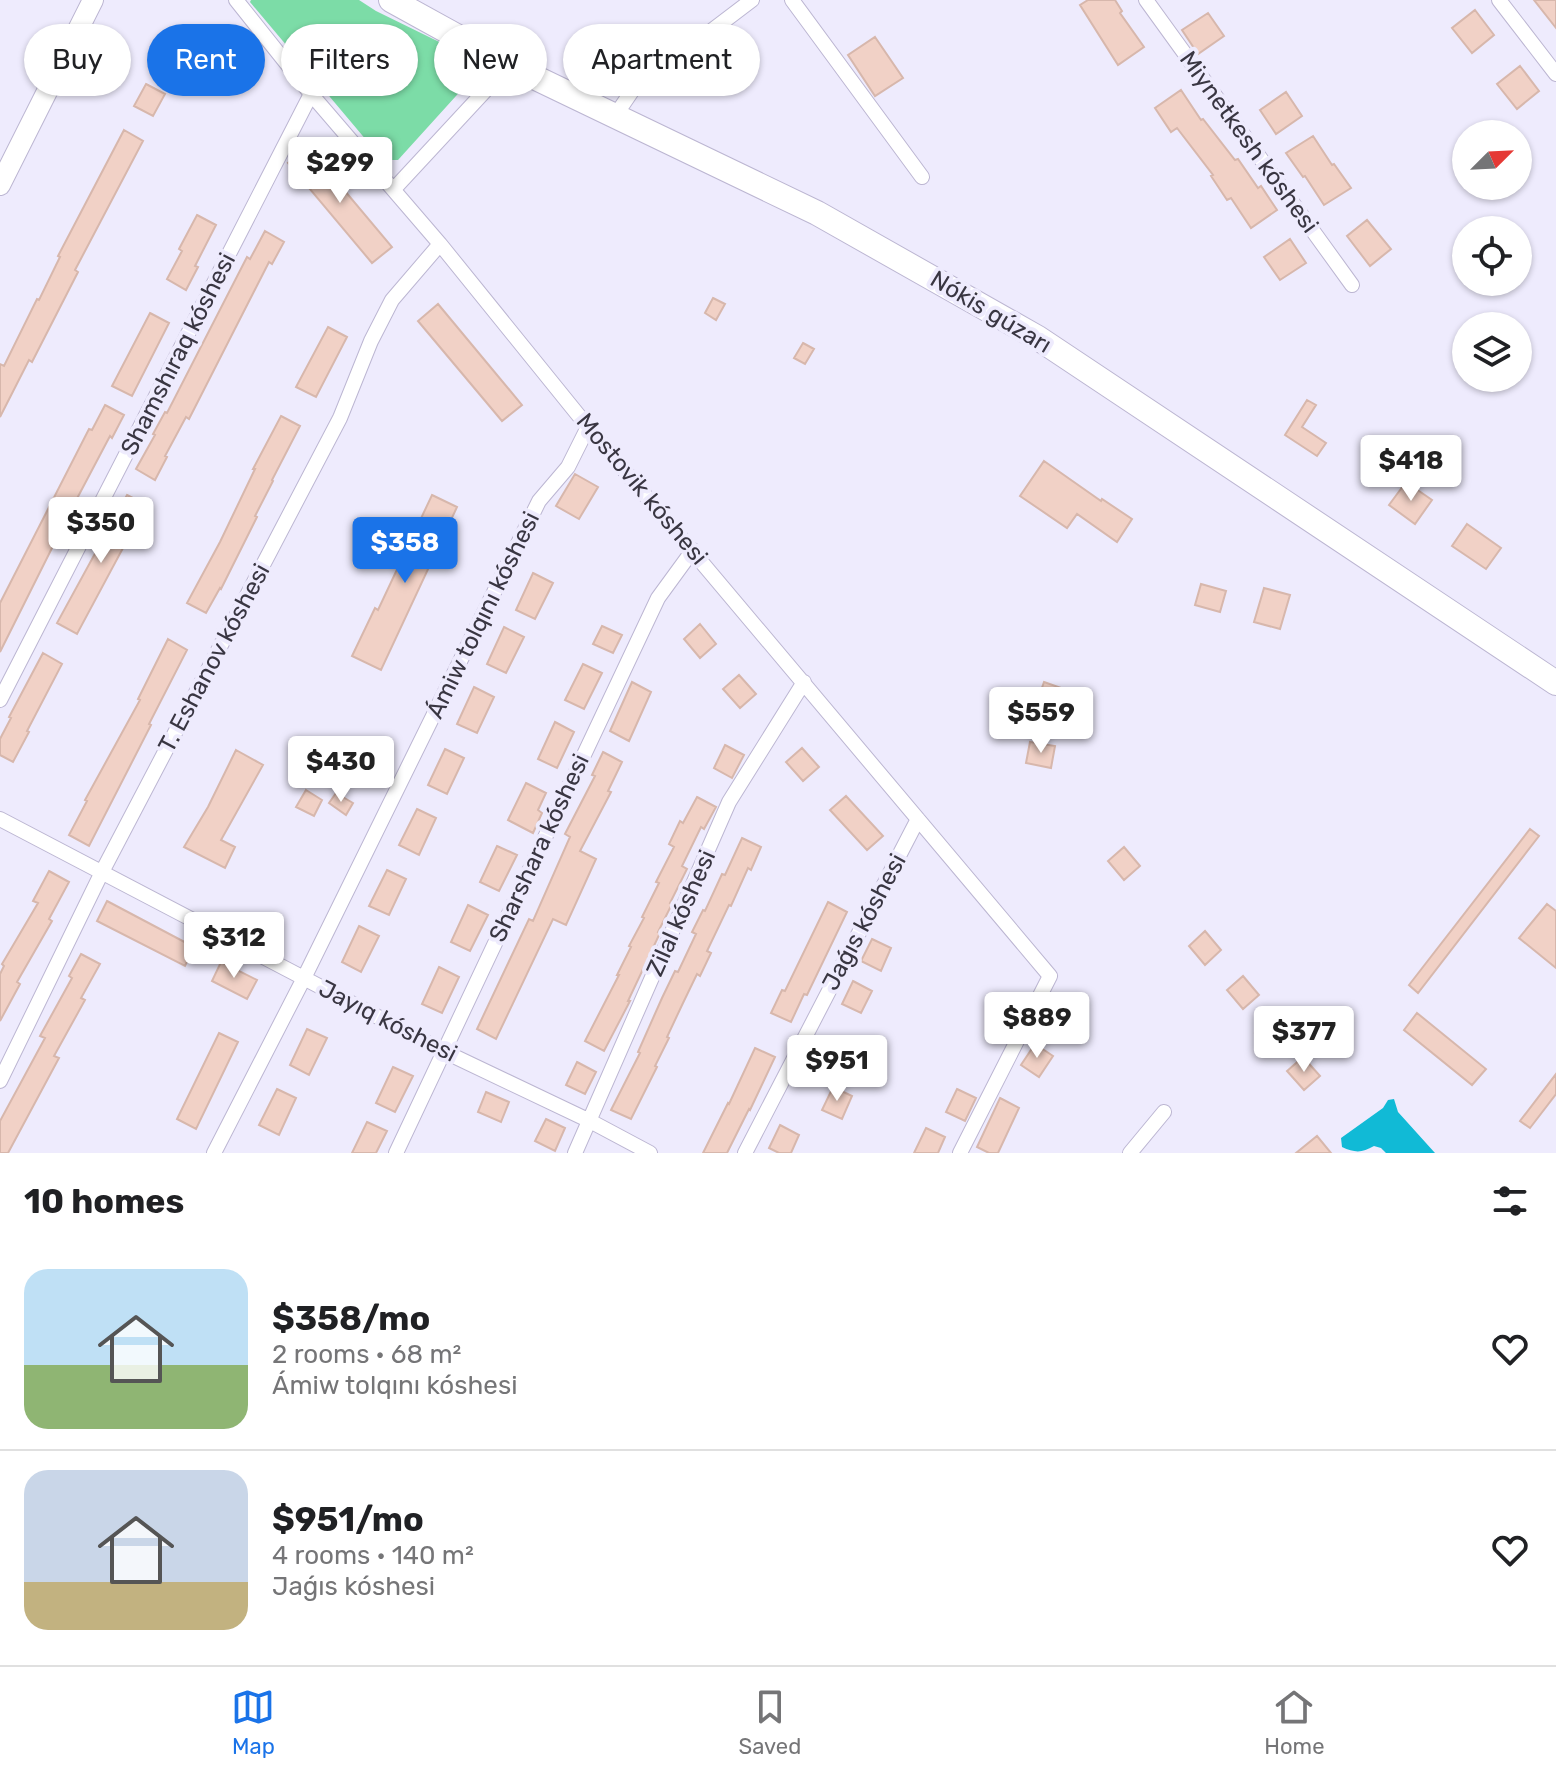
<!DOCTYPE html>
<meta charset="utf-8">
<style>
:root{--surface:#fff;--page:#f6f6f6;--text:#202124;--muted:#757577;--line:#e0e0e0;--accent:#1a73e8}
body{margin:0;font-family:Rubik,sans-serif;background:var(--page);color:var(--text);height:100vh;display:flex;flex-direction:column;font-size:30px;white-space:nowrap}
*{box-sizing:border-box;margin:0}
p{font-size:26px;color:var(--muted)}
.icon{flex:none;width:44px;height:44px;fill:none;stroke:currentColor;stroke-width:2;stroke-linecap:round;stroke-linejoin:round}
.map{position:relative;height:1153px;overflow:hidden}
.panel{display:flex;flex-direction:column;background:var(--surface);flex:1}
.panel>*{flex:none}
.guide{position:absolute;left:24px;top:24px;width:800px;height:72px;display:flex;gap:16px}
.needle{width:52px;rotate:66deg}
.fabs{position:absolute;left:1452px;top:120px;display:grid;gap:16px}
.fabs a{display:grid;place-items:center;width:80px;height:80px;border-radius:50%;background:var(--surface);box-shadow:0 2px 6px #0004;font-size:40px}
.price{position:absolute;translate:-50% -68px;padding:0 18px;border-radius:8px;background:#fff;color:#222;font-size:26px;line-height:52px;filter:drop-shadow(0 2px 4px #0008)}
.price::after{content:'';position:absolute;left:50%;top:48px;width:24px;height:18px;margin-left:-12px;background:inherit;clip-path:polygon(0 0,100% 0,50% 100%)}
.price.current{background:var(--accent);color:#fff}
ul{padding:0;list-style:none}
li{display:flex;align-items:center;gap:24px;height:200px;padding:0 24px}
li+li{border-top:2px solid var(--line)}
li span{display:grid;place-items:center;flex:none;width:224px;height:160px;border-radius:24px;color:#555}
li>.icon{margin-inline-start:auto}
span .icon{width:96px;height:96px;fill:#fffc;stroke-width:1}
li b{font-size:34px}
h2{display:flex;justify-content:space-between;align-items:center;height:96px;padding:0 24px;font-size:34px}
.chip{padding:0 28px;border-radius:36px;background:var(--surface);box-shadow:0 2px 6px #0004;font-size:28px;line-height:72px}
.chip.current{background:var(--accent);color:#fff}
.menu{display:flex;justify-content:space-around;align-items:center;height:112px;border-top:2px solid var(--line);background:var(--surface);font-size:22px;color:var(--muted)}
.menu a{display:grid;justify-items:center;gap:4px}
.menu .current{color:var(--accent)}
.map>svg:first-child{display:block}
.green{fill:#7cdca7}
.water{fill:#11bad6}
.building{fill:#f1d1c6;stroke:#d7b7ac;stroke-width:2}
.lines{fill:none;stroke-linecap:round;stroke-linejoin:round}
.street-casing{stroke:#bcb6d2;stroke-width:16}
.secondary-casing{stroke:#bcb6d2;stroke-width:22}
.primary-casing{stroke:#bcb6d2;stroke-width:26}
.street{stroke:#fff;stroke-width:14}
.secondary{stroke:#fff;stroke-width:20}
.primary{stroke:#fff;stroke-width:24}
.labels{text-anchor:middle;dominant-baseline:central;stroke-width:8;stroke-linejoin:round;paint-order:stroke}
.street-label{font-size:24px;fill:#393642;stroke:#eeebfd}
</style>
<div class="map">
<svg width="1556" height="1153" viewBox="0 0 1556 1153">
<rect width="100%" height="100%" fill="#eeebfd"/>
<path class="green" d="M251,0H359L376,11L472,58L475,75L398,160H383L250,2Z"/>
<path class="water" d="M1394,1099L1398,1112L1435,1153H1386L1381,1148L1374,1146C1362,1153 1355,1153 1342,1147L1341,1138L1383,1108L1388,1100Z"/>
<path class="building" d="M1088,0H1115L1122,11L1120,13L1144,47L1118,65L1080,5Z
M1534,0H1556V28Z
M1475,10L1494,35L1472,53L1452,28Z
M1208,13L1224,36L1198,54L1182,30Z
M875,37L903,78L875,96L848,55Z
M1520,66L1539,91L1517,109L1497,84Z
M146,84L165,94L153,116L134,106Z
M1181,90L1201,120L1203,119L1235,160L1238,159L1258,188L1261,186L1277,210L1251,228L1231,198L1227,200L1211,176L1213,175L1177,128L1171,132L1155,108Z
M1286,92L1302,116L1276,134L1260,110Z
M124,130L143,141L75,270L78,272L32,362L29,360L0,417V364L4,366L37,299L39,300L60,257L58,256Z
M1313,136L1332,165L1334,164L1351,188L1324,205L1305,176L1303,177L1286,153Z
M308,147L392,247L372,263L288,163Z
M197,215L216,225L195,266L198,267L186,290L167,279L182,251L179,249Z
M1367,220L1391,249L1370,266L1347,236Z
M265,231L284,242L272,264L269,262L189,419L186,417L165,456L167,457L155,480L136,469L155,435L153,434L165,412L167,413L247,257L250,259Z
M1290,239L1306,263L1280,280L1264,257Z
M713,298L725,304L716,320L705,313Z
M438,304L522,405L502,421L418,321Z
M150,313L169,323L132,396L112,386Z
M328,327L347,337L316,397L296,387Z
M803,343L814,349L805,364L794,358Z
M1307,400L1316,405L1302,427L1326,443L1317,456L1285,435Z
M105,405L124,415L112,438L110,436L72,508L0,652V603L89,429L92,430Z
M281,416L300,426L272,480L273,481L255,516L257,517L221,589L220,588L206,613L187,603L220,542L255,469H253Z
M1044,461L1101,501L1102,499L1132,519L1117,542L1077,514L1067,528L1020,496Z
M575,474L598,487L579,519L556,506Z
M1406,482L1432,500L1415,524L1389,505Z
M127,495L146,505L77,634L57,623Z
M432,495L457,507L381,670L352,656L375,608L378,610Z
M1467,524L1501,548L1486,569L1452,546Z
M533,573L553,583L535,619L516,610Z
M1201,584L1226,591L1220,612L1195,605Z
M1264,588L1290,595L1280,629L1254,622Z
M700,624L716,644L700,658L684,639Z
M602,626L622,635L613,653L593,644Z
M504,627L524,637L506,673L487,664Z
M168,639L187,650L149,724L151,725L89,846L69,835L87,801L85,800L140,700L138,699Z
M43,653L62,664L27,731L29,732L13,762L0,755V739L11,718L9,717Z
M583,664L602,673L584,709L565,700Z
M739,675L756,694L740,708L723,689Z
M632,682L651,692L629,741L610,731Z
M1044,682L1084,696L1076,721L1035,708Z
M474,687L494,697L477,733L457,724Z
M555,722L574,732L557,768L538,759Z
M1030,742L1055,746L1051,768L1026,763Z
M725,745L744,755L732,778L714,768Z
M802,748L819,767L803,781L786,762Z
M445,749L464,758L447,794L428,785Z
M236,750L263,765L221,840L235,847L225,868L184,847L208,807Z
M603,752L622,762L608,791L611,792L580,851L596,859L566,925L553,919L496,1039L477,1029L529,919L533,921L570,837L565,834L595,776L592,775Z
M526,783L546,793L538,810L542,813L533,833L508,820Z
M306,790L322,800L314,816L296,807Z
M336,793L353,803L346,815L329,803Z
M846,796L883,836L867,850L830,810Z
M697,797L716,807L704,829L701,827L682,866L687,869L670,903L672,904L658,932L660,933L628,1001H630L604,1051L585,1041L619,975H617L631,947L629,946L644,918L642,917L659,883L656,882L674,847L669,844L680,821L683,823Z
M417,809L436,818L419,855L399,845Z
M1530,829L1539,836L1418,993L1409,985Z
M742,838L761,847L751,870L748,868L731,906L729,905L707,951L711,953L700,976L697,974L683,1003L667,1037L669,1038L655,1066L657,1067L631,1119L611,1110L640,1053L638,1052L662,998L675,971L678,972L696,934L692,932L703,910L705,911L722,874L725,875Z
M497,846L517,855L499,891L480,882Z
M1124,847L1140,866L1124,880L1108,861Z
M387,870L406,879L389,915L369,906Z
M49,871L69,882L49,919L52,921L17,982L20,984L0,1021V974L4,966L2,964L38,903L33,901Z
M107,901L194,947L185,966L97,921Z
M828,902L847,912L807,995L804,994L791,1022L771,1013L782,990L785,991Z
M1547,904L1556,911V968L1519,938Z
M468,905L488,915L470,951L451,942Z
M359,926L379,936L361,972L342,962Z
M1205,931L1221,950L1205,965L1189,946Z
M872,939L891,948L881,971L861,961Z
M81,954L100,964L81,998L85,1000L54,1056L59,1058L8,1153H0V1121L45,1038L40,1036L72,978L69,976Z
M221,962L257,980L247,999L212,981Z
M439,967L459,977L442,1013L422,1004Z
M1243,976L1259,995L1243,1009L1227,990Z
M853,981L872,991L861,1013L842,1004Z
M1417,1013L1486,1069L1472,1085L1404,1030Z
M1271,1019L1288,1038L1272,1052L1255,1033Z
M307,1029L327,1038L309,1075L290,1065Z
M219,1033L238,1042L196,1129L177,1119Z
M1035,1044L1053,1056L1039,1077L1021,1065Z
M755,1048L775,1057L750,1110L749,1109L727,1153H703L728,1103L729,1104Z
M1303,1057L1320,1076L1304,1090L1287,1071Z
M577,1062L596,1072L585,1094L566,1085Z
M393,1067L413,1076L395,1112L376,1103Z
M1556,1074V1094L1530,1128L1520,1121Z
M833,1087L852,1096L842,1119L822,1110Z
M277,1089L296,1098L279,1135L259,1125Z
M957,1089L976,1098L965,1121L946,1112Z
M486,1092L509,1102L501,1122L478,1112Z
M1000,1098L1019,1108L998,1153H989L977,1147Z
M546,1119L565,1128L555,1151L535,1141Z
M367,1122L387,1131L376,1153H352Z
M780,1125L799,1135L791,1153H779L769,1148Z
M926,1128L945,1137L938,1153H914Z
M1317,1136L1331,1153H1296Z"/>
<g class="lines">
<g class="street-casing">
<path id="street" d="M236,0L311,94L440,244L592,432L1050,976L960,1153
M792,0L922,177
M1146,0L1352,285
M1499,0L1556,74
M615,116L632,91L752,0
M394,189L509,65
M0,700L311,94
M0,819L443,1051L590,1121L650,1153
M0,1081L102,872L340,418L371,341L392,300L440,244
M214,1153L304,978L539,501L568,467L588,427
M396,1153L658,598L693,550
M575,1153L729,802L804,682
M745,1153L918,819
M1130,1153L1164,1112"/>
</g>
<g class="secondary-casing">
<path id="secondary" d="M0,185L93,0"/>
</g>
<g class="primary-casing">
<path id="primary" d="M391,0L509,65L817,213L1038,338L1556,683"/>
</g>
<use href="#street" class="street"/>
<use href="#secondary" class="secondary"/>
<use href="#primary" class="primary"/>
</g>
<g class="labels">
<g class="street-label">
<text transform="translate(1249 142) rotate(54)">Miynetkesh kóshesi</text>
<text transform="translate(991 312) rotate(31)">Nókis gúzarı</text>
<text transform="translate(178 354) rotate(-63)">Shamshıraq kóshesi</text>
<text transform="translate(642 489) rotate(50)">Mostovik kóshesi</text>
<text transform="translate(483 615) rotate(-64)">Ámiw tolqını kóshesi</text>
<text transform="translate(214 658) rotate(-62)">T. Eshanov kóshesi</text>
<text transform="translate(539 848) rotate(-65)">Sharshara kóshesi</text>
<text transform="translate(681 913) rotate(-66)">Zilal kóshesi</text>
<text transform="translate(864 922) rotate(-62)">Jaǵıs kóshesi</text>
<text transform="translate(388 1021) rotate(27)">Jayıq kóshesi</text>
</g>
</g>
</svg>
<div class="fabs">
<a><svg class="needle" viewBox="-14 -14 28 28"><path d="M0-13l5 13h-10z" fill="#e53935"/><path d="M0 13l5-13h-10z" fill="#757577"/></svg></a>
<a><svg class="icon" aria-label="locate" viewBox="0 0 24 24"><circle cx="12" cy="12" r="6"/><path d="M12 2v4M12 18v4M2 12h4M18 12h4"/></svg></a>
<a><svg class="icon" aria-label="layers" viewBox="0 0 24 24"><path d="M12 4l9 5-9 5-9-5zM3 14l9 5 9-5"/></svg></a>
</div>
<b class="price" style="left:340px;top:205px">$299</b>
<b class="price" style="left:1411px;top:503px">$418</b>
<b class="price" style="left:101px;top:565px">$350</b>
<b class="price current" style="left:405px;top:585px">$358</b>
<b class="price" style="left:1041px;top:755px">$559</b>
<b class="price" style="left:341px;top:804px">$430</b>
<b class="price" style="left:234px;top:980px">$312</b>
<b class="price" style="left:1037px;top:1060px">$889</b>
<b class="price" style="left:1304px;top:1074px">$377</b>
<b class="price" style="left:837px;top:1103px">$951</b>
<div class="guide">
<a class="chip">Buy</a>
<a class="chip current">Rent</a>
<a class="chip">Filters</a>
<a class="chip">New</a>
<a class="chip">Apartment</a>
</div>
</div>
<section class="panel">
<h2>10 homes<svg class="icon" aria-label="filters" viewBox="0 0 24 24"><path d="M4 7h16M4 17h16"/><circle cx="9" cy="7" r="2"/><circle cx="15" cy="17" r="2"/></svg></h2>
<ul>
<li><span style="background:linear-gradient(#bfe0f5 60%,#8fb573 0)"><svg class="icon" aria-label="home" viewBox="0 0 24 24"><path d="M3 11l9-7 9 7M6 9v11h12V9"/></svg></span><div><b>$358/mo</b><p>2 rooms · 68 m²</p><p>Ámiw tolqını kóshesi</p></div><svg class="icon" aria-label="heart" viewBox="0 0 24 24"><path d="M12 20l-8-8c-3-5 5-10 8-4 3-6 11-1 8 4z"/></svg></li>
<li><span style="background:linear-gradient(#c9d6e8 70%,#c2b280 0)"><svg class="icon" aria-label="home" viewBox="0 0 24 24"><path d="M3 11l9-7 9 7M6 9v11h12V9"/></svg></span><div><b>$951/mo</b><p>4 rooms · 140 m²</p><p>Jaǵıs kóshesi</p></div><svg class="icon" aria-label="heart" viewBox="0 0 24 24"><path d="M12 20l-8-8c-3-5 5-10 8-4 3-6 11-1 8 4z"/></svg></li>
</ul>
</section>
<nav class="menu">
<a class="current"><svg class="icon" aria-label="map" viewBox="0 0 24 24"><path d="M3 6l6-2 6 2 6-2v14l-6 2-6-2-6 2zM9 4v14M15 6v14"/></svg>Map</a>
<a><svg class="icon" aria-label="saved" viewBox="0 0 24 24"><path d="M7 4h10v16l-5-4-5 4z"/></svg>Saved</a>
<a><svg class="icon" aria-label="home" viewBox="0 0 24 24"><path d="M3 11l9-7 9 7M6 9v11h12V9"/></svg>Home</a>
</nav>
